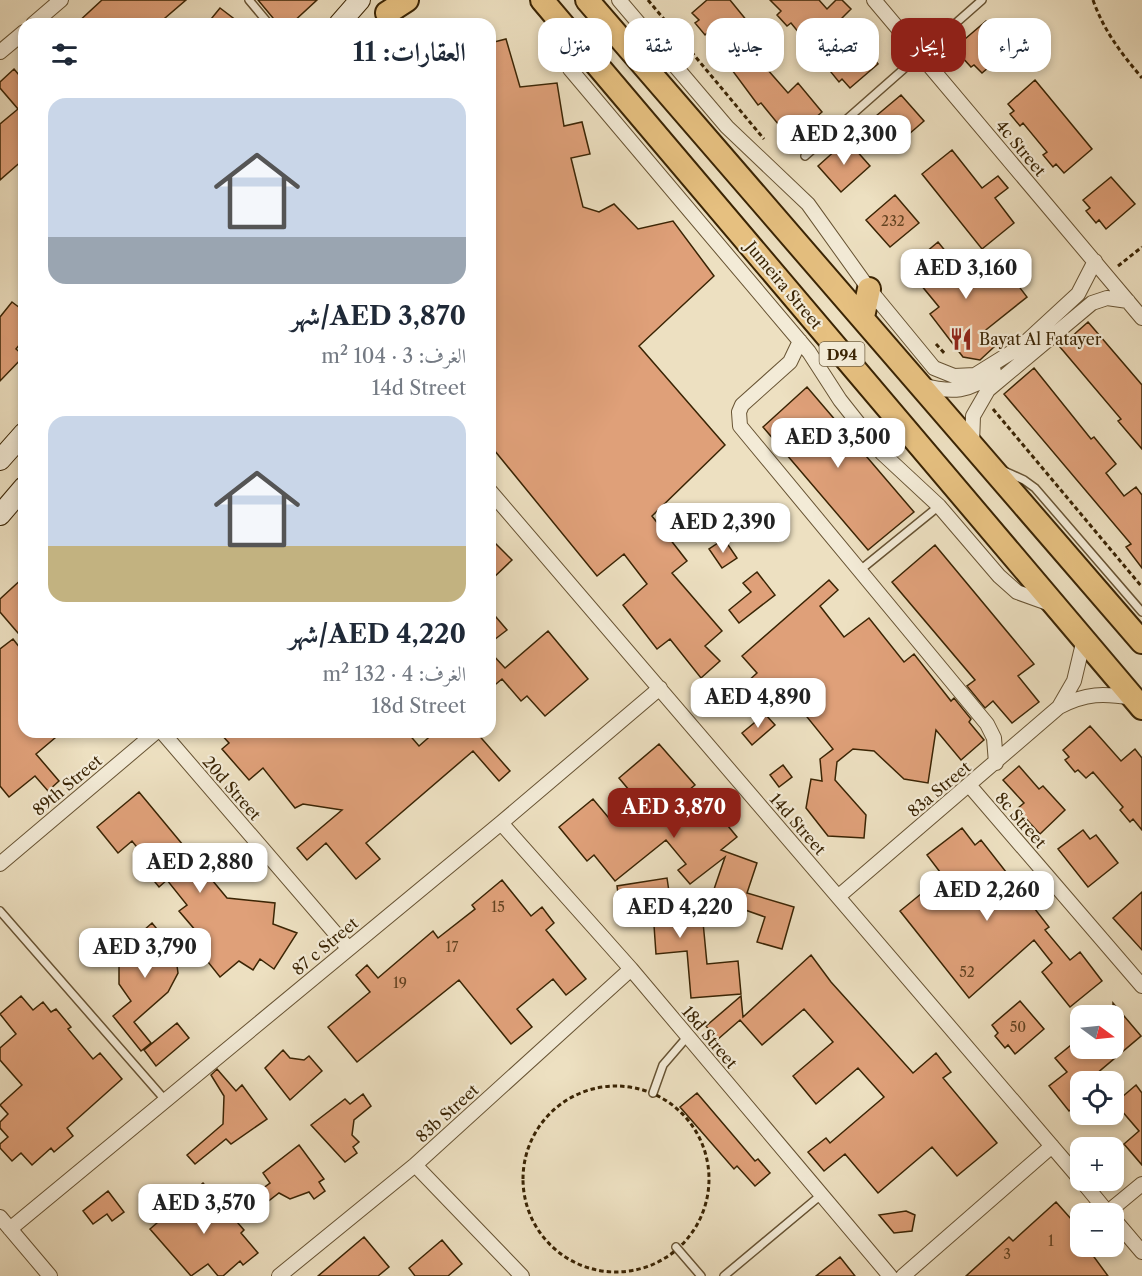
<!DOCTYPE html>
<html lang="ar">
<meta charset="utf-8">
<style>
:root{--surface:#fff;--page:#f6f6f7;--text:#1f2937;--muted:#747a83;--accent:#8f2418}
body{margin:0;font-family:"Libre Caslon Text",Amiri,serif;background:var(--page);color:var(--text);direction:rtl;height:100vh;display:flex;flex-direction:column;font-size:22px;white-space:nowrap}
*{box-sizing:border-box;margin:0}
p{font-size:20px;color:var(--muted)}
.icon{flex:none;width:33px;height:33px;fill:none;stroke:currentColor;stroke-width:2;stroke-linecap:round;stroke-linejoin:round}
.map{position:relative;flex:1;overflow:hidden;direction:ltr}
.drawer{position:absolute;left:18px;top:18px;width:478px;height:720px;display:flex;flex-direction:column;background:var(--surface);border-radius:18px;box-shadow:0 3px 9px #0003;direction:rtl}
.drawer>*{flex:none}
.top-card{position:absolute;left:514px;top:18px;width:537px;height:54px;direction:rtl;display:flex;gap:12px}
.needle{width:39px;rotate:105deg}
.fabs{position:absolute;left:1070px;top:1005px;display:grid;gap:12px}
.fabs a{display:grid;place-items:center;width:54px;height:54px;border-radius:12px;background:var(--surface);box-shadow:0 3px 9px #0003;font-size:30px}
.price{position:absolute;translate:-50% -51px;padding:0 14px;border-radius:12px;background:#fff;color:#222;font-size:20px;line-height:39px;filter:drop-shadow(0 2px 3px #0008)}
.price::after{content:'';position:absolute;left:50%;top:36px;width:18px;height:14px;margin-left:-9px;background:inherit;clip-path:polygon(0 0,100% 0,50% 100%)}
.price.active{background:var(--accent);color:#fff}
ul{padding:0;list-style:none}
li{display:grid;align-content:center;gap:12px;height:318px;padding:0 30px}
li span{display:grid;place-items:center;height:186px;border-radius:18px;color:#555}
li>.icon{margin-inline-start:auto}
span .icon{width:108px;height:108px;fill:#fffc;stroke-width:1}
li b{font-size:26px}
h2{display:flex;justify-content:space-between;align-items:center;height:72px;padding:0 30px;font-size:26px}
.pill{padding:0 21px;border-radius:18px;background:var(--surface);box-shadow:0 3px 9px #0003;font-size:21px;line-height:54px}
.pill.active{background:var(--accent);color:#fff}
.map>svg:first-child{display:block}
.building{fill:#dfa079;stroke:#3a2404;stroke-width:1.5}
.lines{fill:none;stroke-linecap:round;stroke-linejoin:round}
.lane-casing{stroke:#675333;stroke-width:10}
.street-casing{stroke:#675333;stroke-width:16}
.secondary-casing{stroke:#3a2404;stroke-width:22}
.primary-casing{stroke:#3a2404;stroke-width:26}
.path{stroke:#3a2404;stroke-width:3;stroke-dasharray:4.5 3;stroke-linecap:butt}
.lane{stroke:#f3ebd7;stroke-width:7}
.street{stroke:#f3ebd7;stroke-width:14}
.secondary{stroke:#f3ebd7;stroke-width:20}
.primary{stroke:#e6c080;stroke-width:22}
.labels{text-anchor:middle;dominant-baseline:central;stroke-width:4.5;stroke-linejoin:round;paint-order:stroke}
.number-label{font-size:14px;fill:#634321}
.shield{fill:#f3ebd7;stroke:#726043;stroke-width:1.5}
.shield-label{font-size:15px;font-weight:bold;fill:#3a2404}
.street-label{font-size:16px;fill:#3a2404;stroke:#f3ebd7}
.poi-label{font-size:16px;fill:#3a2404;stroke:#f3ebd7;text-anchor:start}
</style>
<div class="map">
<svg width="1142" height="1276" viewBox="0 0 1142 1276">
<rect width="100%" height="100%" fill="#ede0c1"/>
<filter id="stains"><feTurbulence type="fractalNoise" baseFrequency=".00333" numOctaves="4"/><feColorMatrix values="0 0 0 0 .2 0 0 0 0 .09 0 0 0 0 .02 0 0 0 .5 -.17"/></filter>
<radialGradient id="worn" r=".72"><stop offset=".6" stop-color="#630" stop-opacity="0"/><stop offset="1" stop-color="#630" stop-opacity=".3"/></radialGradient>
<path class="building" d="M102,0H186L158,24H76Z
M258,0H317L291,24H278Z
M707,0H730L778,59L767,69L788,93L798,83L822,112L794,136L786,127L783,130L761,103L758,105L729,66L733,63L728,55L708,32L705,35L695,23L699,20L692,13Z
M770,0H819L827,9L836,0H842L851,9L841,19L878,64L850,88L842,79L839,82L791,23L787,26L777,15L781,11Z
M220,8L241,24H207Z
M986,21L1010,49L982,73L974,65L971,67L961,56L965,53L958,45Z
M506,39L520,87L557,83L564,126L582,122L590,154L571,158L583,207L599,212L614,204L638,229L673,221L714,276L639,346L725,445L652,516L687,561L672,573L722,631L705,646L720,661L701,678L670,639L657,649L623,605L647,584L624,554L597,576L490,445V43Z
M14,69L24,81V159L0,180V124L18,109L0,88V82Z
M1035,80L1092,149L1064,173L1056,164L1053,167L1043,155L1047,152L1023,123L1020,126L1010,114L1014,111L1008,104Z
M901,95L924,121L893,148L870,121Z
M847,140L870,166L841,192L818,166Z
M952,150L982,188L998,176L1008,188L995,198L1014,223L982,249L922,174Z
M1111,177L1135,204L1106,229L1099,220L1096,223L1086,211L1090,208L1083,200Z
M895,195L919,223L890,247L866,220Z
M938,242L973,285L1001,263L1027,297L982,333L994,347L980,360L963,357L930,314L939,307L907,268Z
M12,302L24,311V339L16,349L24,356L0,381V317Z
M1088,322L1142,385V449L1118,421L1121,419L1060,347Z
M1034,368L1091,439L1094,437L1116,464L1106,473L1124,496L1136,487L1142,495V568L1126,547L1131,544L1004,394Z
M807,387L914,512L868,550L763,427Z
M490,538L512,560L490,581Z
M724,539L737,558L722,568L709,549Z
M935,545L1034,664L1018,676L1039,702L1012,723L993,701L985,708L967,686L975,680L892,582Z
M757,572L775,595L739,623L729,610L751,592L743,583Z
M24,577V640L0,612V599Z
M829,580L838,590L820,606L844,637L869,618L904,662L914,654L951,701L954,698L971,719L969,722L984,740L961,760L936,730L928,783L904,779L874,751L853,749L837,762L835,780L866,815L864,838L828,836L806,808L811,779L822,781L820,759L833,749L778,681L747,708L734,694L757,673L742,656Z
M490,610L507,630L490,643Z
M548,631L588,679L545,716L527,696L521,701L502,679L490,689V652L505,668Z
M13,639L24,653V732H62L36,754L59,781L48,791L35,776L9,797L0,786V649Z
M765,714L775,725L752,745L742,733Z
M1090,726L1121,761L1135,749L1142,758V830L1133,819L1130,822L1120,810L1123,807L1093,772L1086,778L1078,770L1075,772L1065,760L1069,757L1063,750Z
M219,732H407L419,746L435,732H476L510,771L499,781L473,751L366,843L380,859L356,879L326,843L307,860L297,848L342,810L303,804L295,808L263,768L249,780L222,749L229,743Z
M659,744L695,785L689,790L714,819L719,815L737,837L721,850L757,863L747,893L794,907L782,949L757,942L765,917L711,898L725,857L690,884L678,870L686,864L666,840L615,881L594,855L587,861L559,827L593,799L613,823L639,802L619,778Z
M783,765L792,777L779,787L770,775Z
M1019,766L1039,789L1043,786L1065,810L1040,834L1017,809L1024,803L1003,780Z
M139,792L227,898L275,903L273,924L297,933L274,969L260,959L253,970L239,961L220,977L188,937L196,931L179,911L187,905L167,880L159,887L146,871L152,866L132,841L118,853L97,827Z
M962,828L975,845L981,840L1049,927L1045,930L1070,960L1080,952L1102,981L1070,1007L1042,972L1052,963L1034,940L969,998L900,911L943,876L927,855Z
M1083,830L1090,839L1096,835L1118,863L1088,887L1058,849Z
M667,878L674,925L703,922L707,964L738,961L741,994L691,998L687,951L656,954L653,911L621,916L617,886Z
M502,880L531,916L542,907L554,923L546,930L586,979L566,995L553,979L517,1009L532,1027L511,1044L459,980L357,1062L328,1027L370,992L356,975L367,965L378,978L433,931L438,938L475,909L472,905Z
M1142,892V950L1113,918Z
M152,923L175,951L178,973L168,992L134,1022L151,1043L141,1051L113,1016L131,1001L119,984V952Z
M811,955L831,982L913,1073L936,1053L951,1072L943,1078L997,1143L957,1176L932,1147L878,1193L845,1154L824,1171L808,1152L826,1138L830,1143L884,1097L858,1068L816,1104L793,1076L833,1042L804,1009L762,1045L740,1020L717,1040L706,1026L741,996L743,1017Z
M21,996L33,1010L43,1002L51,1012L56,1009L71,1027L68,1029L93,1059L100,1053L122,1079L67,1128L73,1136L54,1152L51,1148L32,1165L21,1153L12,1161L0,1148V1144L8,1137L0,1128V1122L8,1114L0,1105L22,1085L0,1060V1048L16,1034L0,1014Z
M1020,1001L1044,1029L1015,1054L1008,1045L1005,1048L995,1036L998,1033L992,1025Z
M1113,1003L1141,1036L1095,1075L1100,1082H1080V1102L1069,1111L1049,1086L1067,1072L1055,1058L1070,1046L1073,1048H1113Z
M177,1023L189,1038L156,1066L144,1050Z
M283,1050L290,1058L304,1060L309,1056L322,1071L290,1100L265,1068Z
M217,1069L236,1091L242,1085L267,1119L231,1144L226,1139L195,1164L187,1155L223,1124L224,1096L211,1075Z
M1136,1085L1142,1093V1165L1124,1144L1139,1131L1115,1103Z
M697,1093L755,1161L758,1159L770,1173L755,1186L737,1166L734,1169L680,1107Z
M363,1094L371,1106L354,1120L352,1135L359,1142L353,1147L357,1153L345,1162L311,1125L345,1099L350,1104Z
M299,1145L324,1179L319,1182L325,1191L314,1199L309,1192L290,1199L279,1193L266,1203L258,1192L270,1183L263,1173Z
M203,1183L244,1230L241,1233L258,1253L243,1265L240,1261L223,1276H218L208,1264L191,1276L150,1229Z
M108,1191L124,1212L112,1221L107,1214L93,1224L83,1211Z
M1056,1202L1080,1229V1246H1086L1108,1276H966L1009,1237L1013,1241Z
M906,1211L915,1215L912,1231L894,1233L879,1215Z
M364,1237L389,1267L378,1276H318Z
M442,1240L462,1264L448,1276H415L409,1268Z
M840,1257L855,1276H816Z"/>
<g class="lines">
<g class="lane-casing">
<path id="lane" d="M249,0L269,24
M805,156L982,0
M1002,470L1024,480L1035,488L1142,612
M859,571L939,506
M0,911L166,1101
M653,1093L663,1065L688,1036
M676,1247L701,1276
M724,1276L821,1195"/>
</g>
<g class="street-casing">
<path id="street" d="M619,0L727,127L808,204L869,289L934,368L954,376L975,375L1020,347
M874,0L1142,318
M559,23L561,47L570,69L809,352L840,400L882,453L939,506L999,576L1017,592L1053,605
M33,24L61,0
M0,52L24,32
M800,341L790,362L742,405L739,412L740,426L987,724L994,738L996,763
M1015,352L1078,294L1095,261
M921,385C951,393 971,393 994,371
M972,444L973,416L988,390L1092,303L1107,298L1128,301
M490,491L1080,1179
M1059,707L1074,681L1084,639
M162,732L348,948
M969,785L1142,986
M501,823L631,969L890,1276
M0,864L156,732
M839,896L1059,707C1086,693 1104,693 1132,698
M415,1165L522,1276
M1081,1180L1109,1214
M1108,1212L1142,1184
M0,1217L50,1276
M1113,1218L1142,1252
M10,1229L501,823L660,688
M279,1276L415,1165L631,969
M903,1276L1052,1146"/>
</g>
<g class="secondary-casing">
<path id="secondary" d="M339,24L360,0
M0,460L24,433
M0,515L24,487"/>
</g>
<g class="primary-casing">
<path id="primary" d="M542,0L1142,708
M587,0L1142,642
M387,13L407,0
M863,317L869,289"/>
</g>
<path class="path" d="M648,0L764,139
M1093,0C1104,31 1121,53 1142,78
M1118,266L1142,247
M936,344L946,355
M993,409L1142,587
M523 1179a93 93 0 1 1 186 0a93 93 0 1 1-186 0Z"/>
<use href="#lane" class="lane"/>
<use href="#street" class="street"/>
<use href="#secondary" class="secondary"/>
<use href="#primary" class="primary"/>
</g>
<defs>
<g id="restaurant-bare" transform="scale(1.8)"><path d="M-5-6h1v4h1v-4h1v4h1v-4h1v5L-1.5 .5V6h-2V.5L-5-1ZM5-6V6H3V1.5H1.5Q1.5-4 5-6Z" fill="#8f2418" stroke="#f3ebd7" stroke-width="2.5" paint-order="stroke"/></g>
</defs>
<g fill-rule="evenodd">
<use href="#restaurant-bare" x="961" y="339"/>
</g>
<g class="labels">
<g class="number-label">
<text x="893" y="221">232</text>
<text x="498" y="907">15</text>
<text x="452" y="947">17</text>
<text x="967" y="972">52</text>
<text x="400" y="983">19</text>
<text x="1018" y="1027">50</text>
<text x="1051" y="1241">1</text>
<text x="1007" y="1254">3</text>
</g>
<rect class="shield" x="819.5" y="342" width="45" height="24" rx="4.5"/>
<g class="shield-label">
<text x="842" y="354">D94</text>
</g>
<g class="street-label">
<text transform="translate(1021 148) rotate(50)">4c Street</text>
<text transform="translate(784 285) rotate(50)">Jumeira Street</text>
<text transform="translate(67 785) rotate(-40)">89th Street</text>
<text transform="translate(232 788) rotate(49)">20d Street</text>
<text transform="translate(939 789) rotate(-40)">83a Street</text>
<text transform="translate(1021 820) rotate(49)">8c Street</text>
<text transform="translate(798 824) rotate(49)">14d Street</text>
<text transform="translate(325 946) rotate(-40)">87 c Street</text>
<text transform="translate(710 1037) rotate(50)">18d Street</text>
<text transform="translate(447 1113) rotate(-42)">83b Street</text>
</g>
<g class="poi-label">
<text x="979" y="339">Bayat Al Fatayer</text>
</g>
</g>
<rect width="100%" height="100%" filter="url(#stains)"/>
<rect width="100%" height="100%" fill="url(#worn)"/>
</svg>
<div class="fabs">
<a><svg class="needle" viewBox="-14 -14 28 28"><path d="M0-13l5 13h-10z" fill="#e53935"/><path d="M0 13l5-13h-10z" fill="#747a83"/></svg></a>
<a><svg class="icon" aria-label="locate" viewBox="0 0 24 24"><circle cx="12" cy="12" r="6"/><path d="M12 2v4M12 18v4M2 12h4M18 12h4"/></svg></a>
<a>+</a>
<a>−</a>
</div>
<b class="price" style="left:844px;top:166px">AED 2,300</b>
<b class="price" style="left:966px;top:300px">AED 3,160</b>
<b class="price" style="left:838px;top:469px">AED 3,500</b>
<b class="price" style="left:723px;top:554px">AED 2,390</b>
<b class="price" style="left:758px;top:729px">AED 4,890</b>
<b class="price active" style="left:674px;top:839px">AED 3,870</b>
<b class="price" style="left:200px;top:894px">AED 2,880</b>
<b class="price" style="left:987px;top:922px">AED 2,260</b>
<b class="price" style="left:680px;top:939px">AED 4,220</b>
<b class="price" style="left:145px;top:979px">AED 3,790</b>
<b class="price" style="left:204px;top:1235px">AED 3,570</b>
<div class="top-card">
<a class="pill">شراء</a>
<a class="pill active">إيجار</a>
<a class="pill">تصفية</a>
<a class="pill">جديد</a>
<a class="pill">شقة</a>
<a class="pill">منزل</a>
</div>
<section class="drawer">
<h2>العقارات: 11<svg class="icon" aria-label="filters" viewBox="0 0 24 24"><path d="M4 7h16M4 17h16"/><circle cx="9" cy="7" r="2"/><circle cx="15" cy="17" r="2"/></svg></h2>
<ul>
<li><span style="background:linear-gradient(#c9d6e8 75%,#9aa5b1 0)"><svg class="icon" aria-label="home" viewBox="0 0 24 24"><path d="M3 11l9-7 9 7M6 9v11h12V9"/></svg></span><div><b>AED 3,870/شهر</b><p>الغرف: 3 · 104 m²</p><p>14d Street</p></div></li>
<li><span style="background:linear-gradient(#c9d6e8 70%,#c2b280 0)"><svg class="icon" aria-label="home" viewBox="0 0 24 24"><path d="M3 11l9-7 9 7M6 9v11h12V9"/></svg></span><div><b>AED 4,220/شهر</b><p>الغرف: 4 · 132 m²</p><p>18d Street</p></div></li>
</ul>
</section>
</div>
